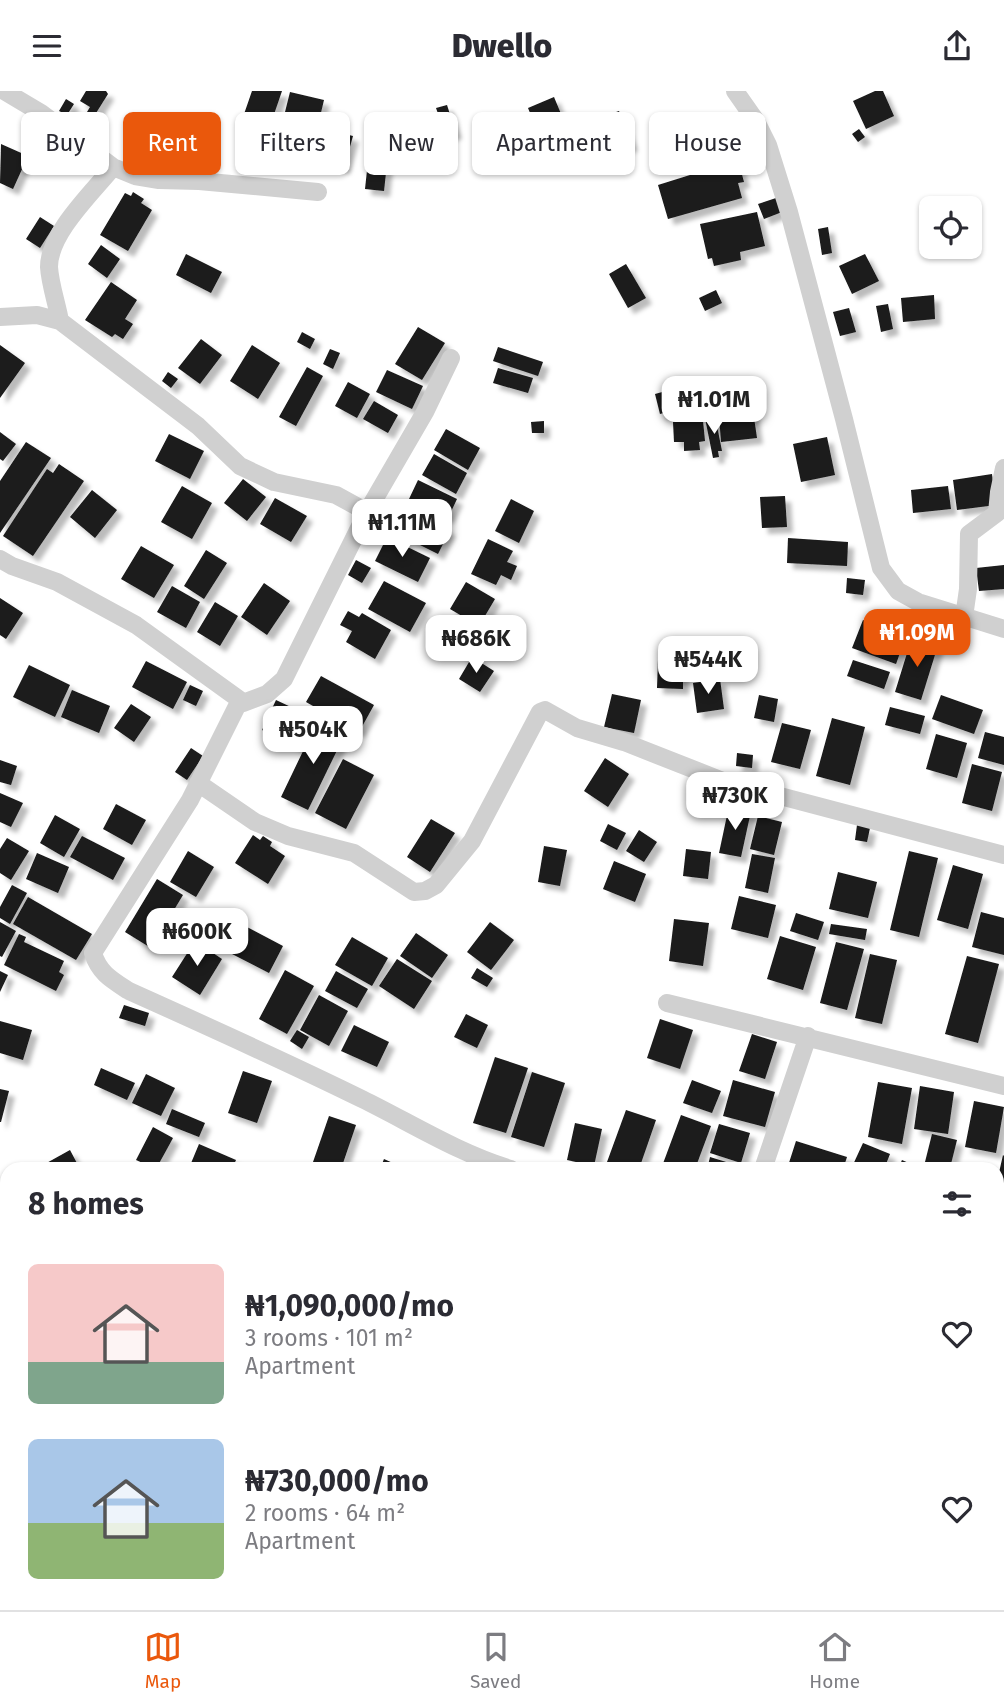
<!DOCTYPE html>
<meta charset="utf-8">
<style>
:root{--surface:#fff;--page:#f7f7f7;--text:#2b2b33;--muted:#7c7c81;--line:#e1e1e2;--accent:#ea580c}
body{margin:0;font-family:"Fira Sans",sans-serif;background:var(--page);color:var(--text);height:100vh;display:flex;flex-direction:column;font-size:26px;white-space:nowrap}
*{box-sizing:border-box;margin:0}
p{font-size:23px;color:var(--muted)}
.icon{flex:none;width:38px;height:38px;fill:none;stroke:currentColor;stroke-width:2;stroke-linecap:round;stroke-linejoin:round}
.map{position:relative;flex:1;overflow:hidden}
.sheet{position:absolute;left:0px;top:1071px;width:1004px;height:448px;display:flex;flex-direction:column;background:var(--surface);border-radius:21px 21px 0 0;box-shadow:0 2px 5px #0004}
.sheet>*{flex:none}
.banner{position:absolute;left:21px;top:21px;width:962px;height:63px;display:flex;gap:14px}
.buttons{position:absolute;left:919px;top:105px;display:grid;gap:14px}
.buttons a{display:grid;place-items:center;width:63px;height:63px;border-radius:10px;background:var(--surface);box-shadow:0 2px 5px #0004;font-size:35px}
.price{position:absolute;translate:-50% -60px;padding:0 16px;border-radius:14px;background:#fff;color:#222;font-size:23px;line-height:46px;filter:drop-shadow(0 2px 4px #0008)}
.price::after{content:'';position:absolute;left:50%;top:42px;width:21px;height:16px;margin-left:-10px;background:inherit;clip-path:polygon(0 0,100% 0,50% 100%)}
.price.selected{background:var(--accent);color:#fff}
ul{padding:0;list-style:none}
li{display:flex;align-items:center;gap:21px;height:175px;padding:0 28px}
li span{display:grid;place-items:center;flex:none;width:196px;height:140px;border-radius:10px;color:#555}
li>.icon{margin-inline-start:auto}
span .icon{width:84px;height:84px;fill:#fffc;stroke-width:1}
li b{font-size:30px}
h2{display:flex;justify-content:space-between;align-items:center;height:84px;padding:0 28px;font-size:30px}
.pill{padding:0 24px;border-radius:10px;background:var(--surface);box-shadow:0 2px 5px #0004;font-size:24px;line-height:63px}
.pill.selected{background:var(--accent);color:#fff}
header{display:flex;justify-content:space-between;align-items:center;height:91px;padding:0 28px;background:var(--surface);font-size:32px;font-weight:800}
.tab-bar{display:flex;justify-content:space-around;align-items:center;height:98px;border-top:2px solid var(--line);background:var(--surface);font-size:19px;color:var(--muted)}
.tab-bar a{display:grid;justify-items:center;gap:4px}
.tab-bar .selected{color:var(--accent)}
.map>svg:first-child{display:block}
.building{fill:#1a1a1a;filter:url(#shadow)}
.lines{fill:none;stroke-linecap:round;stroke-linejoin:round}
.street{stroke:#d0d0d0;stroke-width:18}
</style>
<header><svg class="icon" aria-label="menu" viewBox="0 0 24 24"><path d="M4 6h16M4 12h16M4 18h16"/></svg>Dwello<svg class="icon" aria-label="share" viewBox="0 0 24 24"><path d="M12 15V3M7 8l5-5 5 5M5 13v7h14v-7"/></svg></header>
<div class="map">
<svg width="1004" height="1519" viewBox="0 0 1004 1519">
<defs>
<filter id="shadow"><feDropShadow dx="6" dy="6" stdDeviation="2" flood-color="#0004"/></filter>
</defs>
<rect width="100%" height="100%" fill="#fff"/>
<path class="building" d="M86,0H106L108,3L91,30L84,26L90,16L80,10Z
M252,0H282L270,35L243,26Z
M875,0H883L894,25L866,38L853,10Z
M290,1L324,9L317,38L306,35L303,45L289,42L291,31L283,29Z
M554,6L566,35L560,37L561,41L552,45L551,41L540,46L528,17Z
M66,8L74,13L67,24L59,20Z
M447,14L456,42L446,45L436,17Z
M619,20L632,54L622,58L624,64L616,67L614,61L603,64L590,30Z
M859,38L865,46L858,51L852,43Z
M328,39L353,45L344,77L320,71Z
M1,53L28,65L13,98L0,92Z
M369,61L388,63L384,100L365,98Z
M738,69L744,91L738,92L742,107L668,128L658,94Z
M133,101L144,108L141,112L152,119L128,160L100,144L125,102L131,105Z
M776,107L782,121L764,128L758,113Z
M757,121L765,155L740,161L741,169L714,175L712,167L708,168L700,133Z
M40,126L54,135L40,157L26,148Z
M828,136L832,162L822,164L818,138Z
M101,154L120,168L107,187L88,173Z
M186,163L222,181L211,202L176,184Z
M865,163L879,190L852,203L839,175Z
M626,173L646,207L628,217L609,183Z
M111,191L137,209L125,228L133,233L123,248L115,243L112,246L85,229Z
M716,199L722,212L705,220L699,207Z
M934,204L935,228L903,231L901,207Z
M888,213L893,238L881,241L876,215Z
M849,217L856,241L840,245L833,221Z
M418,236L445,252L422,289L395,273Z
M302,241L315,248L310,258L297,251Z
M201,248L222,264L200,293L178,277Z
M0,254L25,272L0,307Z
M252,254L280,272L258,308L230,290Z
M498,256L543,271L538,285L493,270Z
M330,258L340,262L333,278L323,273Z
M307,276L323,285L296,335L279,326Z
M498,277L533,287L528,302L493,292Z
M387,279L423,295L412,318L376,301Z
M168,281L178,288L171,297L162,290Z
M348,291L370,303L357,327L335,315Z
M666,300L670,320L660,323L655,303Z
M374,310L398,324L388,342L363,328Z
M753,320L757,347L721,351L719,324Z
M715,325L722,360H718L719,366L713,367L705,327Z
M544,330V342H532L531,331Z
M703,330L705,350L699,351L700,359L684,360V351H674L673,331Z
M446,338L480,357L468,379L434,359Z
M0,341L16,353L3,370L0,368Z
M169,343L204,360L190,388L155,370Z
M827,346L835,384L801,391L793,353Z
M26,351L51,367L0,442V390Z
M434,363L467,382L456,403L422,384Z
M59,373L84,390L33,465L3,445L47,378L53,382Z
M992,383L996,414L957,419L953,389Z
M243,388L266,406L247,430L224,412Z
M418,389L457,408L448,427L409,408Z
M182,395L212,412L192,448L161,431Z
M948,395L951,418L913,422L911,399Z
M92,399L117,419L95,447L70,426Z
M785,405L787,436L762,437L760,406Z
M275,407L307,425L291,451L260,433Z
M511,408L534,420L519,452L495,440Z
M406,417L450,439L438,463L394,441Z
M387,446L430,467L418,491L375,470Z
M788,447L848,451L847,475L787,472Z
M488,448L513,460L507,471L517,475L511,489L501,484L496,494L471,483Z
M141,455L174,474L154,507L121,488Z
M206,459L227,472L204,508L184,495Z
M356,469L371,477L362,492L348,484Z
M1004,474V498L979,500L976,477Z
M847,487L865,489L863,504L846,502Z
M384,490L426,512L410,541L368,518Z
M466,491L495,508L479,535L450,518Z
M264,492L290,510L267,544L241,526Z
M172,495L200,511L186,537L157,521Z
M0,507L23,522L6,548L0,544Z
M215,511L238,525L220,555L197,541Z
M348,520L359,526L362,522L391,539L375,568L346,551L352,540L340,534Z
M863,529L906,545L896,573L852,557Z
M912,546L938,554L921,609L895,601Z
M472,566L494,580L480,601L459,588Z
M658,569H683V598L657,597Z
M853,569L890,581L884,598L847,585Z
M146,570L187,591L173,618L132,596Z
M29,574L70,594L55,626L13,606Z
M321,585L374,614L359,641L306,611Z
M720,588L724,618L697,622L693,592Z
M190,594L203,600L196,615L183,609Z
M72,599L110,615L99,642L61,626Z
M612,603L641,609L634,642L604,636Z
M759,604L778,608L774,631L754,627Z
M941,604L983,619L974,643L932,628Z
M276,609L312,626L299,656L262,639Z
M131,613L151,626L134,651L114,637Z
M890,616L925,625L920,643L885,634Z
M832,627L865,636L850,694L816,685Z
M317,631L344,645L308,719L281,706Z
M782,632L811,639L800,678L771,671Z
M985,641L1004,646V674L978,667Z
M936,643L967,652L957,687L926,678Z
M191,657L203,665L187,689L175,681Z
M737,662L753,664L752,677L736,675Z
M605,667L629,683L608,716L584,700Z
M343,668L374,684L346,738L315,722Z
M0,669L17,675L11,694L0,691Z
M972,673L1002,681L992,720L962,712Z
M0,702L23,712L11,736L0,731Z
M116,713L146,729L132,754L103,738Z
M729,715L751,720L741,766L719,762Z
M55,724L80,738L64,766L40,752Z
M758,725L782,731L774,764L750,758Z
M431,728L455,742L430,781L407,766Z
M608,733L626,742L617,759L600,750Z
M857,734L870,737L867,751L855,749Z
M639,739L657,751L644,771L626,760Z
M253,744L260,749L263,745L272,751L270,755L285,765L268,793L235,772Z
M82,745L125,767L113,789L70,766Z
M7,747L29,760L11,789L0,782V758Z
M544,755L567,759L560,795L538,791Z
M686,758L711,761L708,788L683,785Z
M188,760L214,776L196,806L170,791Z
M909,760L938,767L919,846L890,839Z
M37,762L69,776L58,802L26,788Z
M752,763L775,767L768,802L745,797Z
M614,770L646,783L635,811L603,798Z
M953,774L983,783L968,838L937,829Z
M838,781L877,791L868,827L829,818Z
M157,788L183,804L151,857L125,841Z
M12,794L27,802L10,833L0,827V816Z
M739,805L776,814L768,847L731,838Z
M28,806L92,843L76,869L13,833Z
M981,821L1004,827V864L972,856Z
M796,822L824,831L818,849L790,840Z
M674,828L709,832L703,875L669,870Z
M0,831L16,840L2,866L0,865Z
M490,831L514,849L491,879L467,861Z
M831,833L867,838L865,849L829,843Z
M247,836L283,855L269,882L232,863Z
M416,842L448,864L432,887L400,865Z
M19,843L26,846L24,851L64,870L59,881L64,884L56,900L4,874Z
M780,845L816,856L803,899L767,888Z
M352,846L388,867L372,895L335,874Z
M195,850L222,868L200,904L172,886Z
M836,851L864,858L847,919L820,912Z
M870,863L897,869L882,933L855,927Z
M967,865L999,873L978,952L945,943Z
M397,868L432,890L414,918L379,895Z
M477,877L493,887L487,896L471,887Z
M285,879L314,895L287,943L259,928Z
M0,880L8,884L0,901Z
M336,880L368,898L357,917L325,900Z
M319,904L348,920L329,955L300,939Z
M124,914L149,922L145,935L119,927Z
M466,923L488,934L477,957L454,946Z
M660,928L693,939L680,978L647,967Z
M0,930L32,939L23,969L0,962Z
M354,934L389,951L377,976L341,960Z
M297,939L309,946L302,958L290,950Z
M752,943L777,951L765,988L739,980Z
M495,966L528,977L506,1042L473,1032Z
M101,977L135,992L127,1009L94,994Z
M243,980L272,990L257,1032L228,1022Z
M532,981L565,992L544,1056L511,1046Z
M146,983L175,997L161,1025L132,1012Z
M692,989L721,1000L712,1022L683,1012Z
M733,989L775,1001L765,1036L723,1025Z
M878,991L912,997L902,1053L868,1046Z
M920,995L954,1001L948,1043L914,1038Z
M0,998L9,1000L1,1031H0Z
M974,1010L1004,1016L996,1062L965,1056Z
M172,1018L205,1032L199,1046L166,1033Z
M626,1019L656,1029L639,1078H629L607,1071Z
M681,1024L711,1035L695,1078H661Z
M329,1025L356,1034L341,1078H333L313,1071Z
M575,1032L602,1038L594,1075L567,1069Z
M719,1033L750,1042L741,1072L710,1062Z
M153,1036L173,1047L156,1078L136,1069Z
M932,1043L957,1049L950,1077L925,1071Z
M796,1050L847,1066L843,1078H787Z
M863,1052L890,1063L884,1078H851Z
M199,1053L236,1069L232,1078L189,1077Z
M70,1059L80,1078H45L43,1074Z
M1003,1064L1004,1065V1107L998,1105V1086Z
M710,1066L736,1074L735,1078H707Z
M384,1068L406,1078H380Z
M902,1069L922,1078H898Z
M1004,1180V1248L998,1245V1194Z
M0,1194L7,1204V1233L0,1223Z
M7,1248V1289L5,1291L0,1285V1253Z
M998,1290L1004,1293V1314L998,1330Z
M998,1485L1004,1487V1515L998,1513Z
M220,1512H248V1519H220Z
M254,1512H285L283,1519H252Z
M299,1512H305L327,1519H297Z
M473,1512H505L503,1519H493Z
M554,1512H597L595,1519H552Z
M807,1512H816L834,1519H805Z
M983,1512L1003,1519H981Z"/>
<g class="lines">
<path class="street" d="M4,0L41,22L113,76L135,85L159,89L199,90L318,101
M735,0L756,30L768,54L789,121L844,328L881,477L898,500L918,511L1004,538
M0,226L37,224L60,230L198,335L240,375L274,391L336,404L367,421
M60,230C57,213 50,193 49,176C49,142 92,102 113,76
M451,267L425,321L367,421L284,588L267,603L243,612L240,609L190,709L93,862C99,882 112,889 129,900C207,935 285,970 362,1008C411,1032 458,1062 511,1078
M0,468L12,475L57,491L136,534L240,609
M964,526L968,498L969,443L997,422L999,401L1004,377
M198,692L255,731L288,745L354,762L414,801L425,800L436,794L472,750L540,621L545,619L577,637L624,651L723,690L1004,764
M667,912L1004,995
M763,1078L808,945
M998,1259L1004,1262
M0,1330L7,1340
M998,1466L1004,1469
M393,1519L395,1512
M615,1519L616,1512
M861,1519L863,1512"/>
</g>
</svg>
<div class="buttons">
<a><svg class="icon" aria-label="locate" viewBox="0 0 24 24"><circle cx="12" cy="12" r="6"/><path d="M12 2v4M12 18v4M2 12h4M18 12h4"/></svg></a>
</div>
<b class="price" style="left:714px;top:345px">₦1.01M</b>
<b class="price" style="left:402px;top:468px">₦1.11M</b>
<b class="price selected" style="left:917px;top:578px">₦1.09M</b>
<b class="price" style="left:476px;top:584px">₦686K</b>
<b class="price" style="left:708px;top:605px">₦544K</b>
<b class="price" style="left:313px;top:675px">₦504K</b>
<b class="price" style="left:735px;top:741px">₦730K</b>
<b class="price" style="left:197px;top:877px">₦600K</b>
<div class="banner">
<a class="pill">Buy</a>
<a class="pill selected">Rent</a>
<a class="pill">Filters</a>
<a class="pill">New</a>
<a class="pill">Apartment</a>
<a class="pill">House</a>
</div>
<section class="sheet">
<h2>8 homes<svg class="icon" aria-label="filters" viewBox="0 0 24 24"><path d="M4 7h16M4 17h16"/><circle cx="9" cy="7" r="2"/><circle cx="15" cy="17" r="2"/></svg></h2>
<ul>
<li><span style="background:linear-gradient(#f6c9c9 70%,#7fa58c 0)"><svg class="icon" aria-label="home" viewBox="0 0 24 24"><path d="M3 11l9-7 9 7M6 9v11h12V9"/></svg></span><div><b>₦1,090,000/mo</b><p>3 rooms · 101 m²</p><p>Apartment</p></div><svg class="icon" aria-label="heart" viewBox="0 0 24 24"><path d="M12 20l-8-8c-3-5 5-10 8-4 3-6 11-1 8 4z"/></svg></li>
<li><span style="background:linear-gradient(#a9c7e8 60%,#8fb573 0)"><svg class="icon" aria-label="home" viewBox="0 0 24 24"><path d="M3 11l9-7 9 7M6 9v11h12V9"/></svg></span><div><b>₦730,000/mo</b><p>2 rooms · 64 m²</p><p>Apartment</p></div><svg class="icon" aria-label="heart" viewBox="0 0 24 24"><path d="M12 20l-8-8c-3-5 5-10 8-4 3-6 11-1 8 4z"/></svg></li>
</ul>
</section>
</div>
<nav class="tab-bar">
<a class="selected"><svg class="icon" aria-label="map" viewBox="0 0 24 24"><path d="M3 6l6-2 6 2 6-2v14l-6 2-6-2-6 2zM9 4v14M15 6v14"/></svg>Map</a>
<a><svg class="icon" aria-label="saved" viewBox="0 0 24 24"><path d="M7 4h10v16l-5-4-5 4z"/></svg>Saved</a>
<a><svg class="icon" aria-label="home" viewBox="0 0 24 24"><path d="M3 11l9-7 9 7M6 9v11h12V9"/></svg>Home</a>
</nav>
